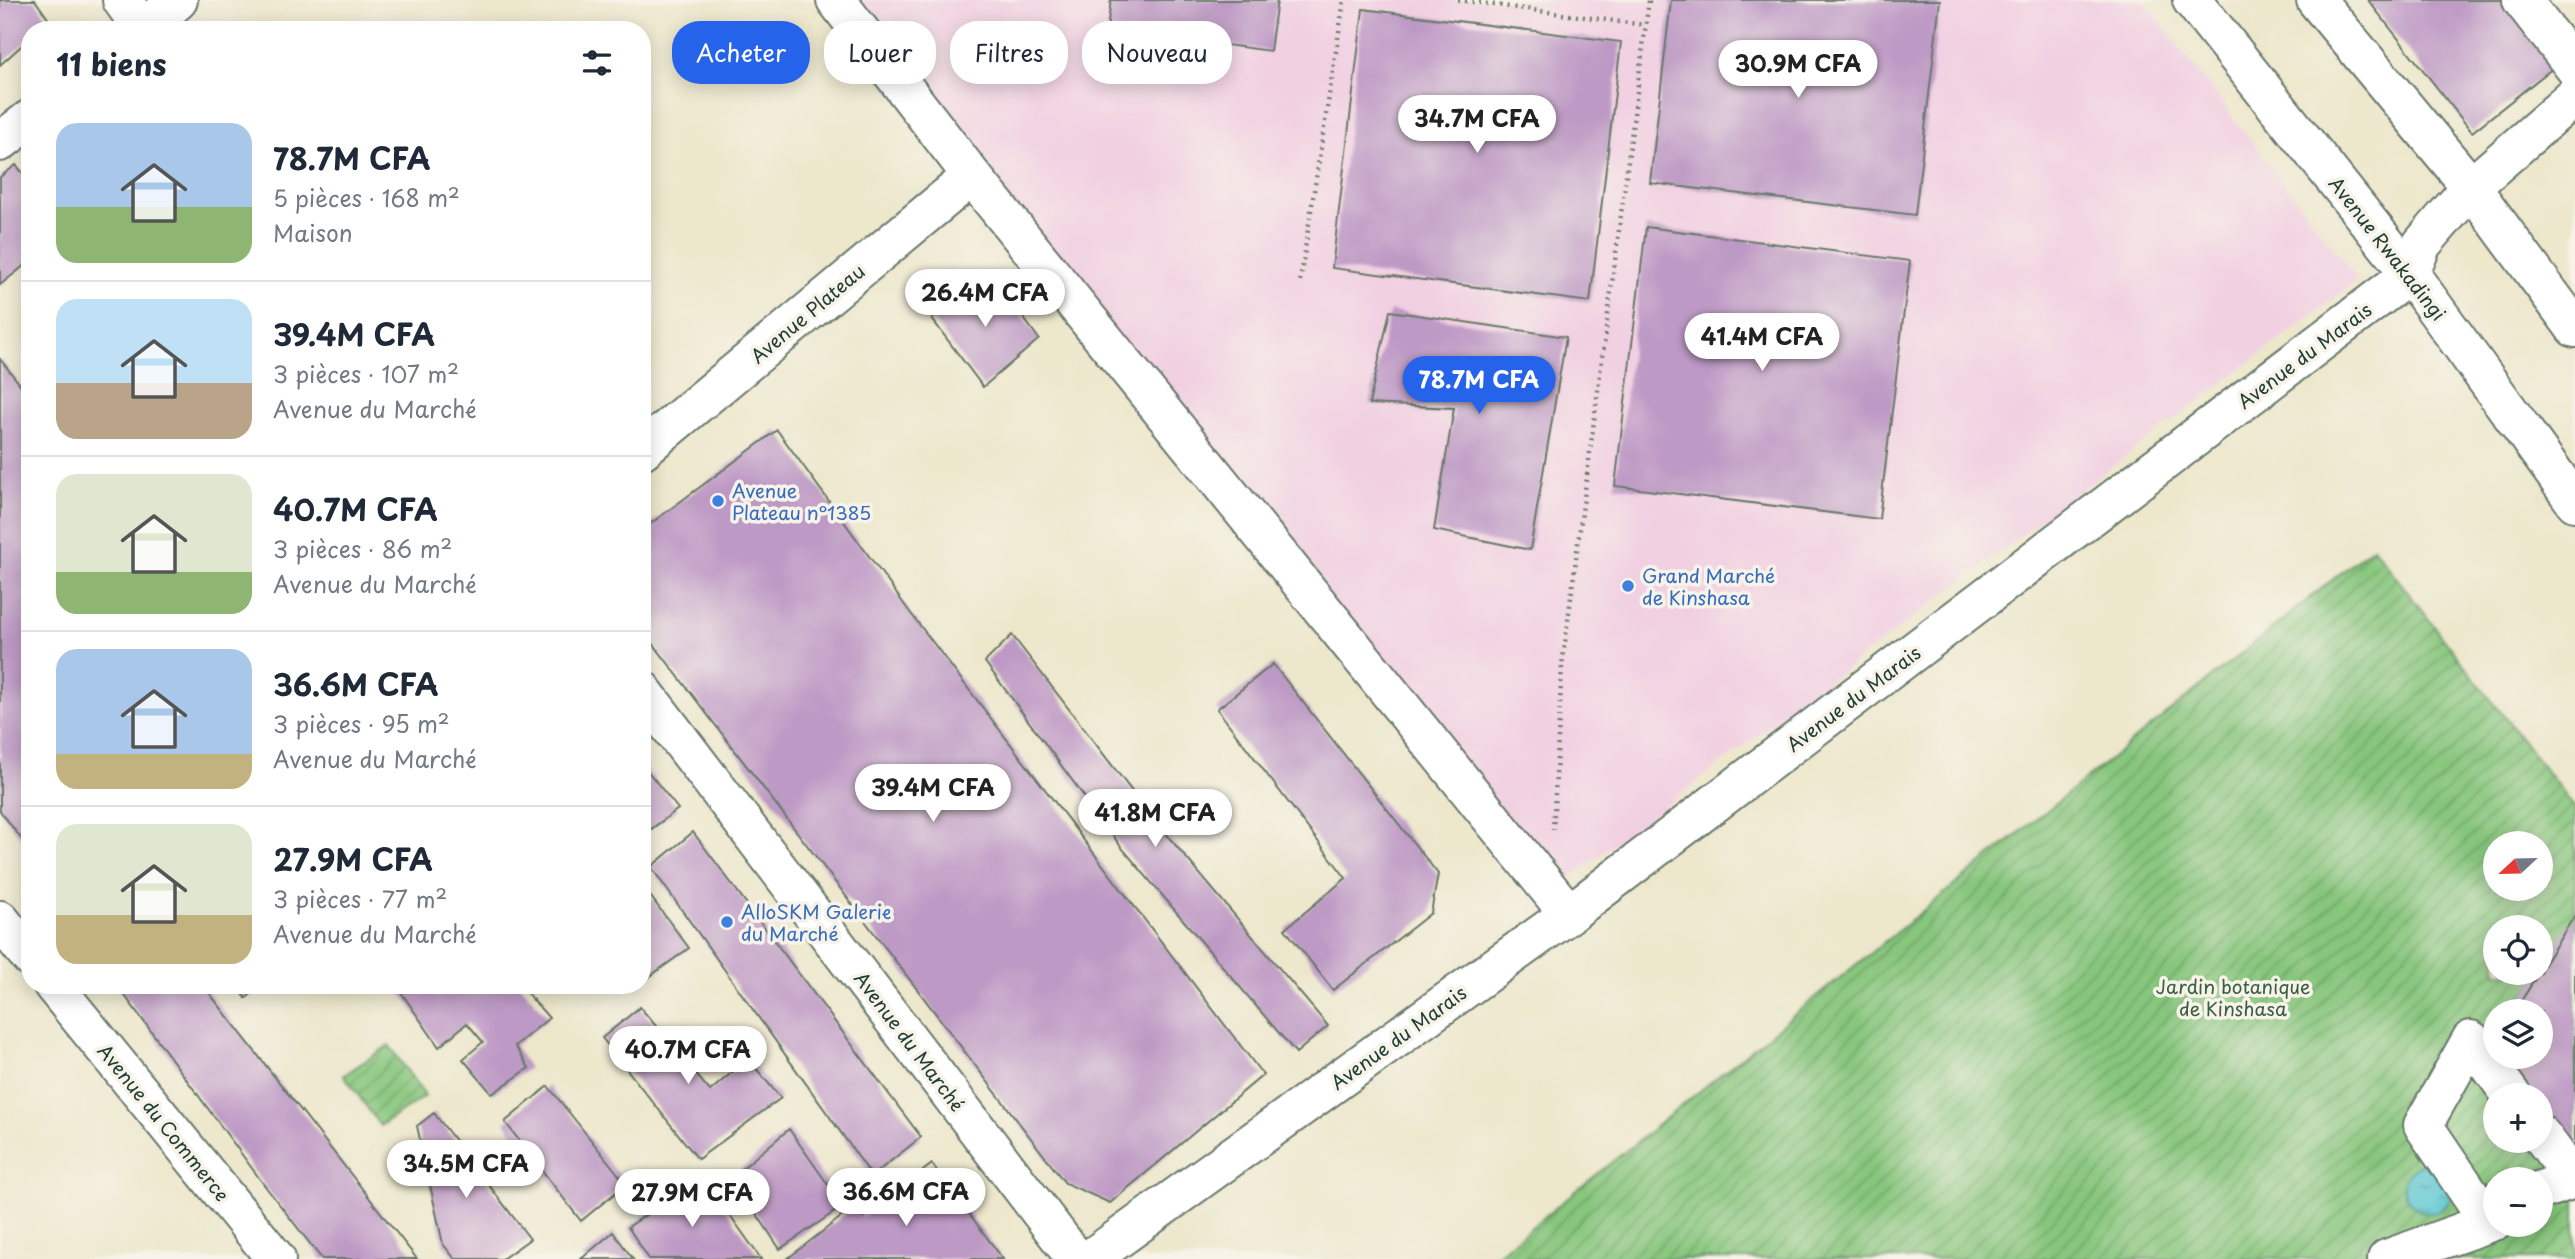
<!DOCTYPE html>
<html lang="fr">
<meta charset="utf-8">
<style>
:root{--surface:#fff;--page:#f2f2f3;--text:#1f2937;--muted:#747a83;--line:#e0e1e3;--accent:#2563eb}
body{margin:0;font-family:"Playpen Sans",sans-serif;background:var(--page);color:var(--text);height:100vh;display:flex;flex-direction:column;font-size:26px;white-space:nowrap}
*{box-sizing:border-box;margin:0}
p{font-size:23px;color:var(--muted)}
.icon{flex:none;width:38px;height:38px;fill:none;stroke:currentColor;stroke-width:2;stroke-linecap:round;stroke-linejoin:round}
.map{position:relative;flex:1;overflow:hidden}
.sheet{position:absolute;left:21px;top:21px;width:630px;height:973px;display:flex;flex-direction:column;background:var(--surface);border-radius:28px;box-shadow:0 4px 18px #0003}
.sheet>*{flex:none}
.top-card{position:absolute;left:672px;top:21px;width:665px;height:63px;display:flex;gap:14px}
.needle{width:46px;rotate:248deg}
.controls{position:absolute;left:2483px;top:831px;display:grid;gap:14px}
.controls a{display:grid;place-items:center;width:70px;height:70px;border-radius:50%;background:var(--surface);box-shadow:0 4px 18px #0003;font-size:35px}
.price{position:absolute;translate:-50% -60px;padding:0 16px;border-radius:24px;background:#fff;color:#222;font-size:23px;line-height:46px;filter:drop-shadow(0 2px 4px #0008)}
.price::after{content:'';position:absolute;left:50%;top:42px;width:21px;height:16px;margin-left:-10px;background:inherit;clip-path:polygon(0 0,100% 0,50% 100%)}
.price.active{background:var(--accent);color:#fff}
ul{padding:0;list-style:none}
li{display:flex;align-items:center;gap:21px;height:175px;padding:0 35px}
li+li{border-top:2px solid var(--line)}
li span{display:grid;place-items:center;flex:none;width:196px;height:140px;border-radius:21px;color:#555}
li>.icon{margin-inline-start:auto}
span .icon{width:84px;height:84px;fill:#fffc;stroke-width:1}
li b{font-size:30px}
h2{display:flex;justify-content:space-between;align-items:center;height:84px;padding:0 35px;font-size:30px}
.pill{padding:0 24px;border-radius:28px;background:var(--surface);box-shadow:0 4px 18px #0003;font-size:24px;line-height:63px}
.pill.active{background:var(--accent);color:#fff}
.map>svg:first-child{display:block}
.built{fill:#f1d0e2}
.garden{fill:url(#garden-furrows);stroke:#538258;stroke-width:2;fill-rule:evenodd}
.water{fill:url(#water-ripples);stroke:#3d8283;stroke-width:2}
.building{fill:#bd99c5}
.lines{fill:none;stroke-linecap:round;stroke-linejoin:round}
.minor-casing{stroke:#677869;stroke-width:42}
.path{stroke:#677869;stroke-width:4.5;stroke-dasharray:2 5;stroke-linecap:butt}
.minor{stroke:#fff;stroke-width:38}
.shop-dot{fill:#3f7fe0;stroke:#f7f3e8;stroke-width:2.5}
.labels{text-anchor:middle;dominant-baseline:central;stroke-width:7;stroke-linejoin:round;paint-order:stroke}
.street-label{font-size:19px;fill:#1f3d34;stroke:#f7f3e8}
.shop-label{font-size:19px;fill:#366cbe;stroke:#f7f3e8;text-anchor:start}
.park-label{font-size:19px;fill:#395f46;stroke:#f7f3e8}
</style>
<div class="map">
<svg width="2575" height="1259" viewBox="0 0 2575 1259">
<defs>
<pattern id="garden-furrows" width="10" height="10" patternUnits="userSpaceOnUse" patternTransform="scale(1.75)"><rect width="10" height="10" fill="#87c67d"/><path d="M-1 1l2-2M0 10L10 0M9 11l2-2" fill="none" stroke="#6ea267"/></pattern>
<pattern id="water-ripples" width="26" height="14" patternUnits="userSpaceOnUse" patternTransform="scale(1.75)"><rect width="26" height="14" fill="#5bc8d2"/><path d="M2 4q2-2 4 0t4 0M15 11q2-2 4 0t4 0" fill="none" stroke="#4ba4ab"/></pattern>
</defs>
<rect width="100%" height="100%" fill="#f7f3e8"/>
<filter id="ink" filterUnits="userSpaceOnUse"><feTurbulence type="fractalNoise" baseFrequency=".0143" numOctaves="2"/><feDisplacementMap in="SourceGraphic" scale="14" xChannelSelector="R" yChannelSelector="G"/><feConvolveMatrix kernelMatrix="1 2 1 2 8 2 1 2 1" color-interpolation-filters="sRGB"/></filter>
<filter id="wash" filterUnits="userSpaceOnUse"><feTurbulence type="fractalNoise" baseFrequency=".00686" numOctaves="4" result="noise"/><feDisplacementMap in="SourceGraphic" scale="28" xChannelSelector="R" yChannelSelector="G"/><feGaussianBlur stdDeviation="1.57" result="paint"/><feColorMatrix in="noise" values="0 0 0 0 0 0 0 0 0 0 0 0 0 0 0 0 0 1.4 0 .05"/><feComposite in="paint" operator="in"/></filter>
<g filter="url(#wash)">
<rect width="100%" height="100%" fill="#ede7cc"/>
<path class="built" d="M838,0H2143L2358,280L1550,893Z"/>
<path class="garden" d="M2373,547L2575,808V1259H1492ZM2496,844H2541V889H2496ZM2496,928H2541V973H2496ZM2496,1012H2541V1057H2496ZM2496,1096H2541V1141H2496ZM2496,1180H2541V1225H2496Z
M389,1045L425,1096L380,1126L344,1075Z"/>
<path class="water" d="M2424,1163H2432L2453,1194C2432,1243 2373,1183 2424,1163Z"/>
<g id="blocks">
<path class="building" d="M0,0H35L49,20L39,30H30V38L0,65Z
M1111,0H1277L1270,51L1107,29Z
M1671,0H1940L1915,215L1650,183Z
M2368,0H2509L2559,63L2472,132Z
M1363,9L1621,42L1590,302L1332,268Z
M16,165L30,181V261L0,285V177Z
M1646,227L1910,261L1879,519L1615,486Z
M974,279L996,280L1039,339L983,387L932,319Z
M1390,311L1566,337L1530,550L1434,530L1454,408L1369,404Z
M0,359L30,397V850L0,811Z
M777,430L912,615L1263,1075L1110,1203L1065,1183L642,629V530Z
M1012,635L1151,816L1328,1026L1296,1053L1122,848L985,662Z
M1273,664L1438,874L1431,913L1333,990L1285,929L1346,878L1217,709Z
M642,764L678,809L642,836Z
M693,832L921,1137L872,1176L651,867Z
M648,893L689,948L642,982V946L645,944L642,939V897Z
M2575,915V1165L2541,1124V1096H2519L2496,1057H2541V1012H2514L2539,973H2541V969Z
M117,985H203L417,1259H322L265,1186Z
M236,985H263L246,998Z
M396,985H520L549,1018L515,1046L529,1068L492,1094L463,1059L483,1042L467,1023L439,1047Z
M640,1007L710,1091L748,1059L781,1098L698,1159L602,1038Z
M548,1086L626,1184L581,1221L505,1122Z
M434,1113L530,1239L502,1259H455L443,1244L417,1126Z
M789,1129L843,1206L780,1249L732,1177Z
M932,1164L1003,1259H787L854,1207L863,1217Z
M703,1177L761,1259H649L628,1227Z
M613,1232L633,1259H581Z"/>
</g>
</g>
<g filter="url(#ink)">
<use href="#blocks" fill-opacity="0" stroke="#677869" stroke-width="2"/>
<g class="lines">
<g class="minor-casing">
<path id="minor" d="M122,0L143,30
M836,0L972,176L1569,914
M2192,0L2410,274L2575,502
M2316,0L2471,187L2575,328
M2522,0L2575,68
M143,30L178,0
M0,142L30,119
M642,450L972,176
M642,690L1076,1259
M0,920L30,957
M53,985L276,1259
M2541,1135L2574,1179L2541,1190
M2496,1205L2480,1209L2423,1125L2471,1040L2512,1096
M1090,1259L1569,914L2410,274L2422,244L2471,187L2575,96
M2387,1259L2496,1220"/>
</g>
<path class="path" d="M1458,0L1644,25
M1300,281L1344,0
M1553,830L1562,666L1649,0"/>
<use href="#minor" class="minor"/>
</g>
</g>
<g class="shop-dot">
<circle cx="718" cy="501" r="7"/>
<circle cx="1628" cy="586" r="7"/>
<circle cx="727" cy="922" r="7"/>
</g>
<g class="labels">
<g class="street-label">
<text transform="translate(2388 248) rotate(52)">Avenue Rwakadingi</text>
<text transform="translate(807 313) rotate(-40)">Avenue Plateau</text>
<text transform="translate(2304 355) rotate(-37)">Avenue du Marais</text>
<text transform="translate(1853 698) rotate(-37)">Avenue du Marais</text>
<text transform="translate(1398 1037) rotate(-36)">Avenue du Marais</text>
<text transform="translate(910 1041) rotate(53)">Avenue du Marché</text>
<text transform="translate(164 1122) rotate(51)">Avenue du Commerce</text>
</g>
<g class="shop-label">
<text x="732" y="490">Avenue<tspan x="732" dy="22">Plateau n°1385</tspan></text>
<text x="1642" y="575">Grand Marché<tspan x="1642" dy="22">de Kinshasa</tspan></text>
<text x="741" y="911">AlloSKM Galerie<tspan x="741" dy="22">du Marché</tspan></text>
</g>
<g class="park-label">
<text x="2233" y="986">Jardin botanique<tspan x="2233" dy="22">de Kinshasa</tspan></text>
</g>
</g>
</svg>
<div class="controls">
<a><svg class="needle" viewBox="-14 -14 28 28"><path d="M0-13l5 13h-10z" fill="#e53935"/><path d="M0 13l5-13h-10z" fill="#747a83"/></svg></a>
<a><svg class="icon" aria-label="locate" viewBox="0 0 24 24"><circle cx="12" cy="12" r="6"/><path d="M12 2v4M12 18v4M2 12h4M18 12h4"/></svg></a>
<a><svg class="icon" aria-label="layers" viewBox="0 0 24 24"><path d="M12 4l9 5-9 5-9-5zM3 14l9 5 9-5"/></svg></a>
<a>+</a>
<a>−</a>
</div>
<b class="price" style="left:1798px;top:100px">30.9M CFA</b>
<b class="price" style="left:1477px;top:155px">34.7M CFA</b>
<b class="price" style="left:985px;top:329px">26.4M CFA</b>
<b class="price" style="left:1762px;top:373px">41.4M CFA</b>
<b class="price active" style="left:1479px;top:416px">78.7M CFA</b>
<b class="price" style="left:933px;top:824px">39.4M CFA</b>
<b class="price" style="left:1155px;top:849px">41.8M CFA</b>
<b class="price" style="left:688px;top:1086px">40.7M CFA</b>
<b class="price" style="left:466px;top:1200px">34.5M CFA</b>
<b class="price" style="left:906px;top:1228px">36.6M CFA</b>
<b class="price" style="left:692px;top:1229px">27.9M CFA</b>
<div class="top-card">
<a class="pill active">Acheter</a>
<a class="pill">Louer</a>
<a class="pill">Filtres</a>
<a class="pill">Nouveau</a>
</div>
<section class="sheet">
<h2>11 biens<svg class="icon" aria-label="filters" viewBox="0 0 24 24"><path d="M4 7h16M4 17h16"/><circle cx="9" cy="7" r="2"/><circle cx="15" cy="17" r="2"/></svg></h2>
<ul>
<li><span style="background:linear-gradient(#a9c7e8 60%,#8fb573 0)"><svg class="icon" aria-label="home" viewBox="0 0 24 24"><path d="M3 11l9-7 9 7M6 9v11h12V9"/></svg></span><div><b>78.7M CFA</b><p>5 pièces · 168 m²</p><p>Maison</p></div></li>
<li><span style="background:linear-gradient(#bfe0f5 60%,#b9a48a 0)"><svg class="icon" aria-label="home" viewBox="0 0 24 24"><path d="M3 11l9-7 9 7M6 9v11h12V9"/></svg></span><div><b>39.4M CFA</b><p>3 pièces · 107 m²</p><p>Avenue du Marché</p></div></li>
<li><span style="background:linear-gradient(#dfe7d0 70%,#8fb573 0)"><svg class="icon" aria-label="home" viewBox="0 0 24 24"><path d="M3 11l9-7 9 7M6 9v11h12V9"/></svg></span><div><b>40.7M CFA</b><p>3 pièces · 86 m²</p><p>Avenue du Marché</p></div></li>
<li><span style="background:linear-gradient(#a9c7e8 75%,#c2b280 0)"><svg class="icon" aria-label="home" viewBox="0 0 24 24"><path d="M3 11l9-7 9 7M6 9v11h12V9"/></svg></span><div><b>36.6M CFA</b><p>3 pièces · 95 m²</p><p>Avenue du Marché</p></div></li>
<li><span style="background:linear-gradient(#dfe7d0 65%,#c2b280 0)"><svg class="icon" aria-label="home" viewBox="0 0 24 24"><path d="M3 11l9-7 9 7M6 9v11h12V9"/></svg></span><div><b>27.9M CFA</b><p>3 pièces · 77 m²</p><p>Avenue du Marché</p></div></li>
</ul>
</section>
</div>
